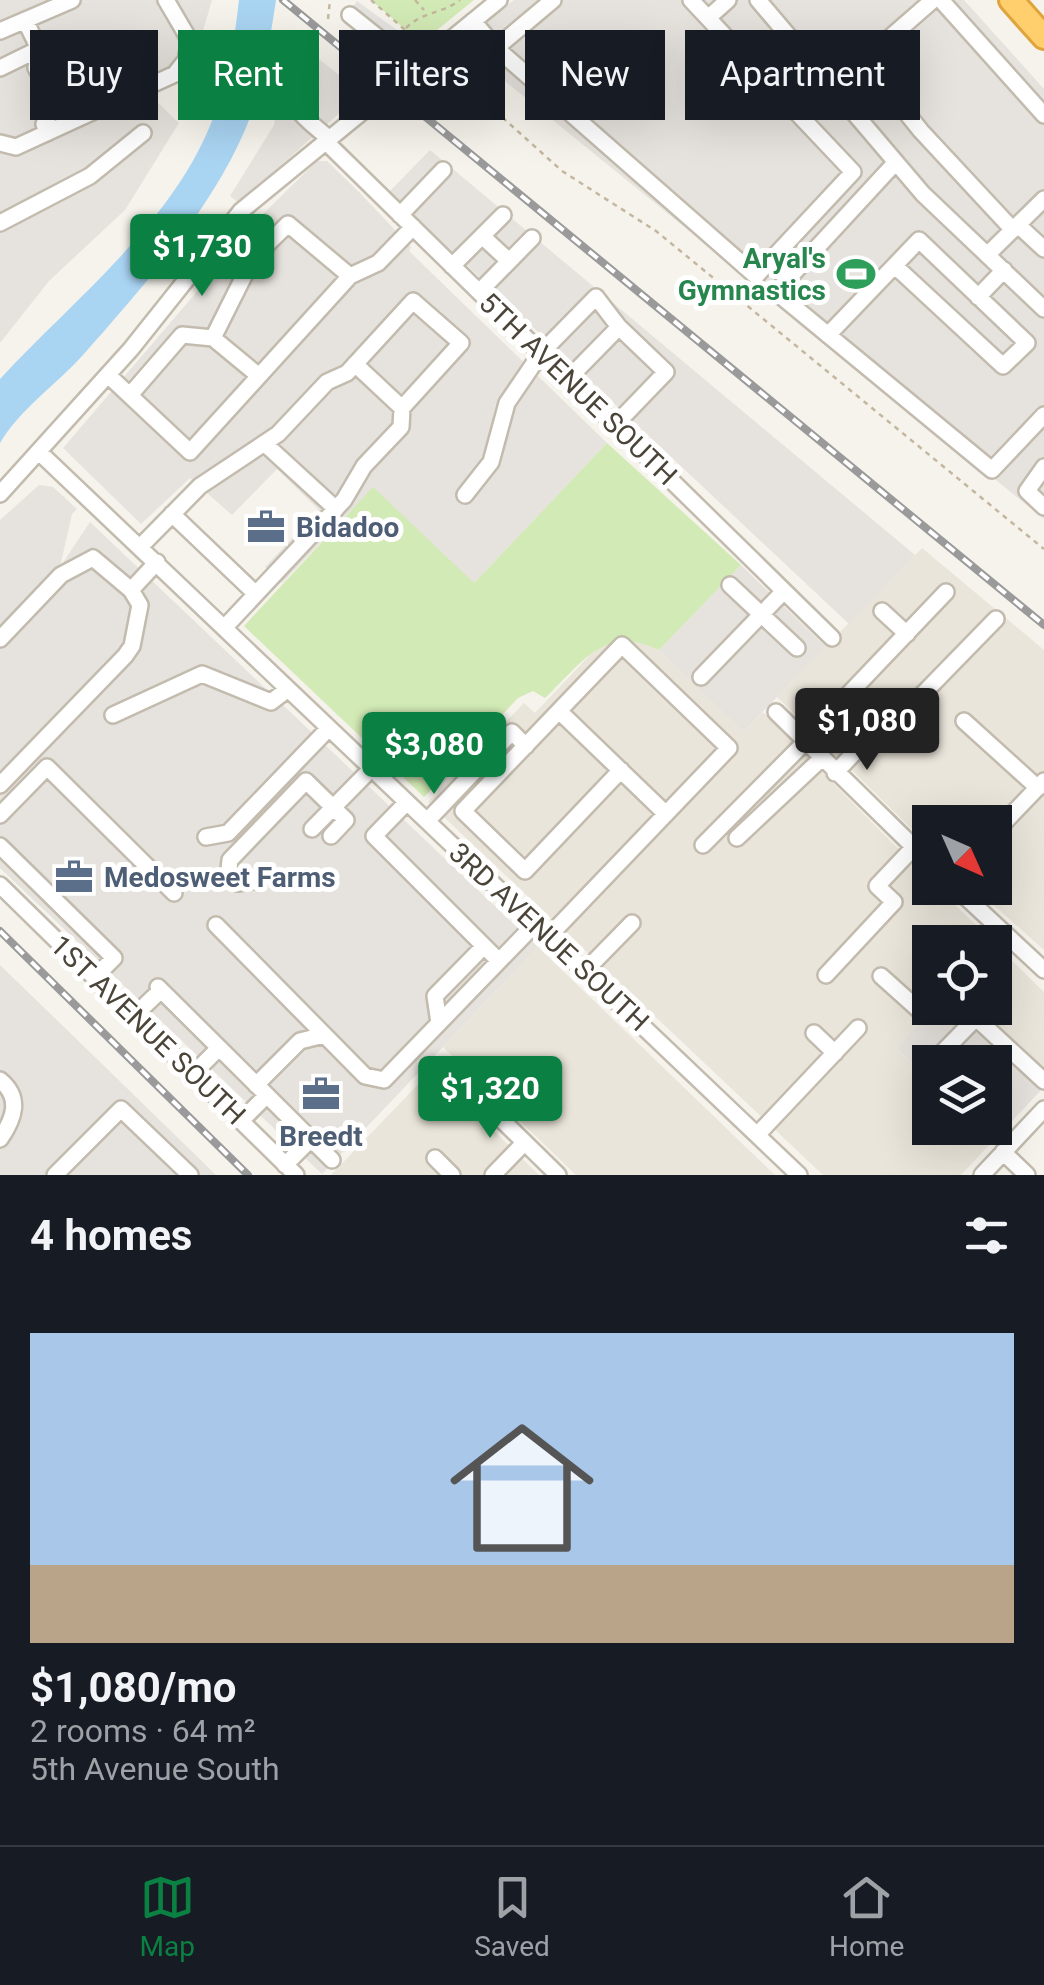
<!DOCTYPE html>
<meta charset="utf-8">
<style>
:root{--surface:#171b24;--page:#242831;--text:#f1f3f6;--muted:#9ea1a6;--line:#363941;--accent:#0b8043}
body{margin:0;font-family:Roboto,sans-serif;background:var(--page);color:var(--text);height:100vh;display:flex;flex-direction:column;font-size:38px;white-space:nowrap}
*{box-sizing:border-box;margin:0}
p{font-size:32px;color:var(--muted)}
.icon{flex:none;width:55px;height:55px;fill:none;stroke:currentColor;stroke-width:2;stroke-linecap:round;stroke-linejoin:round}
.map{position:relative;height:1175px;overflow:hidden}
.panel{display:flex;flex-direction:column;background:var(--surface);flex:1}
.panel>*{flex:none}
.hud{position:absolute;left:30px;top:30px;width:985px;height:90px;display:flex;gap:20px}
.needle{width:65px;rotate:135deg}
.tools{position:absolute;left:912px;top:805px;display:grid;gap:20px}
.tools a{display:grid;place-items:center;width:100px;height:100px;border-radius:0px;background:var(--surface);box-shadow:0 10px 40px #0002;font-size:50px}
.price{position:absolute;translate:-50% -85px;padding:0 22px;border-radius:10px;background:var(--accent);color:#fff;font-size:32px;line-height:65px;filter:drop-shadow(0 2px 5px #0008)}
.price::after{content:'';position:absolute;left:50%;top:60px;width:30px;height:22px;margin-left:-15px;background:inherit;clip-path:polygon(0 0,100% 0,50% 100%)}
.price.on{background:#222;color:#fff}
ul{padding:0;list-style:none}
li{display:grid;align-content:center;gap:20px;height:530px;padding:0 30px}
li+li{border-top:2px solid var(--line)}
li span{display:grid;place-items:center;height:310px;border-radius:0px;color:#555}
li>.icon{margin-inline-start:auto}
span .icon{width:180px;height:180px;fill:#fffc;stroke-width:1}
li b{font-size:42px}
h2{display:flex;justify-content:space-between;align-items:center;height:120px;padding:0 30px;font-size:42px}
.tag{padding:0 35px;border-radius:0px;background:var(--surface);box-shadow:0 10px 40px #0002;font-size:35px;line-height:90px}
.tag.on{background:var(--accent);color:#fff}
.dock{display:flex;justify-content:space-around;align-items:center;height:140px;border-top:2px solid var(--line);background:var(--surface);font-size:28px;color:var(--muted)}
.dock a{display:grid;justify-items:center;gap:5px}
.dock .on{color:var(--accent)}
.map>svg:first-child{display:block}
.residential{fill:#eae5da}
.industrial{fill:#e6e2dd}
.green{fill:#d2eab5}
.parking{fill:#e5e3e0}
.water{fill:#a9d4f2}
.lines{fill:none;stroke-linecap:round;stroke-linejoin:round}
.minor-casing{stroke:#c2bbae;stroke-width:20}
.highway-casing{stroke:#e0a43c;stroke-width:28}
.path{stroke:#c4b79f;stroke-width:2.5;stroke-dasharray:5 5;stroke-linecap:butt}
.minor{stroke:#fff;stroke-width:15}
.highway{stroke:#ffcf6e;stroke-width:22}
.rail-casing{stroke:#9a9a9a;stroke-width:8}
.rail{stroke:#fff;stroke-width:4;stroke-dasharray:11;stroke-linecap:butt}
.labels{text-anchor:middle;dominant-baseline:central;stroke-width:10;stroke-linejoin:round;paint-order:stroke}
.leisure-label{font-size:28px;font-weight:bold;fill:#27864d;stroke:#fff;text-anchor:end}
.street-label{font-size:28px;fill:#4b4439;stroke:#fff}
.service-label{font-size:28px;font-weight:bold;fill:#4e5e75;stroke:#fff;text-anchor:start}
</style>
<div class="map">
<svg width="1044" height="1175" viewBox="0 0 1044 1175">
<rect width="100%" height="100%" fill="#f6f3ec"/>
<path class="residential" d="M922,548L1044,650V950L975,888H995V822H930V847L777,697Z
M636,639L659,650L743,732L763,712L930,881V888H937L994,942H930V1008H935L896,1048L930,1080V1128H980L994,1140L961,1175H823L428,802L524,703L535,713L591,654L605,644Z
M995,944L1044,992V1072L976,1008H995Z
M538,947L775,1175H576L443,1047Z
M432,1070L539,1175H331Z"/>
<path class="industrial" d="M0,0H212L191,72L149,94L179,123L125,210L49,281L0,343Z
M514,0H964L1044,89V519L459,44Z
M296,41L362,93L239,203L230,196L274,125L281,75Z
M430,150L915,555L849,624L389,192Z
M317,161H327L360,193L411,247L409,251L607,443L473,584L373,488L282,583L265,567L319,510L277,469L232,515L190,478L141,524L63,448L266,211Z
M39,485L53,487L77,509L72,514L60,567L90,522L538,947L322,1174L0,868V520Z
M741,565L826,647L743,732L659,650Z
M0,965L97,1059L216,1175H0Z
M935,1008H976L1044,1072V1087L994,1140L980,1128H995V1062H930V1080L896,1048Z"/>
<path class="green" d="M371,0H474L421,43Z
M607,443L741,565L659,650C604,624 582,663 545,698L533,691L518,698L424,797L244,626L373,487L474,583Z"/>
<path class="parking" d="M357,1L416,44L395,64L343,22Z"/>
<path class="water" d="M239,0H276C270,38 265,76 252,112C221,199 144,286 83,355C56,385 20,409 0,443V379C72,301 168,227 210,126C227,86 234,44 239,0Z"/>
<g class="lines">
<g class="minor-casing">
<path id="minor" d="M691,0L800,116L933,0
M758,0L923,194L1044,309
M941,0L1044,115
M350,15L414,66
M708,18L728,0
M25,20L39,49L36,68L56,104L44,124L47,133
M473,21L496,48L553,0
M0,31L72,0
M496,48L756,276L853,172L800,116
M864,60L921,131L1013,230
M0,68L39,49
M290,80C287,108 308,120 327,137
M324,140L832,638
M0,143L16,147L175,74L186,60L190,41L166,0
M895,163L776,292L992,470L1044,415
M400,215L443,170
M0,223L90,176L143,133
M1018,225L1044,249
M482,236L509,261
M987,255L1044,199
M452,266L503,215
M479,292L532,238
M978,297L1004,270
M828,335L919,240L1027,343L1003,366L895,266
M213,338L253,258L288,224L350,276
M355,364L402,408
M108,375L190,452L350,276L378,263L413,227
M130,395L182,335L213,338L259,376
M615,425L666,372L619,327
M264,443L336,509
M39,452L799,1175
M1044,467L1027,491L1044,507
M0,494L131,349L241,211L499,0
M465,495L491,462L507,403L541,353L596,297L619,327L568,379
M172,514L256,594
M140,547L200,486L278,434L327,382L347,373L413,301L461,343L402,408L401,427L364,466L344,500L225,627
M730,585L797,648
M882,611L907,634
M0,639L61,575L93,558L131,590
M701,677L784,591
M559,711L666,814
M776,712L930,863
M113,715L202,674L271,702L288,689
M964,721L1038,788
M804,741L946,592
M835,773L899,706L919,698L996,619
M0,785L125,656L132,646L140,605L131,590L157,562
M407,802L374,836L499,961
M0,815L47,767L174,893
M427,821L512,732L526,746
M312,829L371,769
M995,832L1044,781
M206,837L228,833L329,728
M737,838L821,759
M703,845L805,742
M0,846L114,958L95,977
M259,880L238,883L229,869L230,860L306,781L346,820L331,836
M0,885L296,1175
M956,888L1044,970
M216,925L365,1076L384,1080L535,924
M548,937L729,748L622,645L463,811L525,871L621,770
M585,971L632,923
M826,975L894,902L877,886L914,847
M881,976L920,1011L930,1001
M158,987L332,1160
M134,1016L161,990
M439,1023L435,996L484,946
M814,1033L835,1053
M933,1062L976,1018L1044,1081
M454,1073L558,1175
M193,1074L219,1048
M0,1080C22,1098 14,1119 0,1139
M256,1085L300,1041L324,1035
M241,1121L267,1095
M757,1135L858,1028
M1003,1152L1027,1175
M435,1158L452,1175
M285,1165L311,1139
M55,1175L121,1109L190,1175
M493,1175L524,1143
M982,1175L1044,1109"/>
</g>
<g class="highway-casing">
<path id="highway" d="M1011,0L1044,37"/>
</g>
<path class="path" d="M371,0L422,45
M415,0L424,10
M328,19L330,0
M406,28C423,11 442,14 460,0
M443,64L562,171L656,231L1044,549"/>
<use href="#minor" class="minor"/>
<use href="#highway" class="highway"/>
<g class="rail-casing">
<path id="rail" d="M283,0L1044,625
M0,931L248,1175"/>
</g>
<use href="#rail" class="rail"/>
</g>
<defs>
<g id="stadium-bare" transform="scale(3)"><path d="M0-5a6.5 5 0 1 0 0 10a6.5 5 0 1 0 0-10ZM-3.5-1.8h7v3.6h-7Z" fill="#2e9e5b" stroke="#fff" stroke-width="2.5" paint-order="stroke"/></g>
<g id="office-bare" transform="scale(3)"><path d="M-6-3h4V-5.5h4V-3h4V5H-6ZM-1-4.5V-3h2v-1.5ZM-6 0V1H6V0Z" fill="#5c6f8a" stroke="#fff" stroke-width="2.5" paint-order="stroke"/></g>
</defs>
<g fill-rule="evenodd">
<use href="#stadium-bare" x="856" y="274"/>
<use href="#office-bare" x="266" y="527"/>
<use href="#office-bare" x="74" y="877"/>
<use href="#office-bare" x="321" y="1094"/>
</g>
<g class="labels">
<g class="leisure-label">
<text x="826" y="258">Aryal's<tspan x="826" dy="32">Gymnastics</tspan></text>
</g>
<g class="street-label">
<text transform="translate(578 389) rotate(44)">5TH AVENUE SOUTH</text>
<text transform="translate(549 937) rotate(43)">3RD AVENUE SOUTH</text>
<text transform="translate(148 1030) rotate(44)">1ST AVENUE SOUTH</text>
</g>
<g class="service-label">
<text x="296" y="527">Bidadoo</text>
<text x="104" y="877">Medosweet Farms</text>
<text x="321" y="1136" text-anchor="middle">Breedt</text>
</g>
</g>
</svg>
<div class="tools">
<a><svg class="needle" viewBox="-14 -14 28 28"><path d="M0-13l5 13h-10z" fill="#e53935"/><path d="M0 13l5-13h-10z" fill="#9ea1a6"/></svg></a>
<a><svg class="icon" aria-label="locate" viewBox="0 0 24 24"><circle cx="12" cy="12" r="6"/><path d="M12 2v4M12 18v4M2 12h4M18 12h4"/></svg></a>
<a><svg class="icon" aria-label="layers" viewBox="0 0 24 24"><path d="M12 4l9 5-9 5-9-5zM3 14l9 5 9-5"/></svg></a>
</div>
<b class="price" style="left:202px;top:299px">$1,730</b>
<b class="price on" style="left:867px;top:773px">$1,080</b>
<b class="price" style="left:434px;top:797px">$3,080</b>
<b class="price" style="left:490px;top:1141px">$1,320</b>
<div class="hud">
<a class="tag">Buy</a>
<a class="tag on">Rent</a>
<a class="tag">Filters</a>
<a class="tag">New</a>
<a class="tag">Apartment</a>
</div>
</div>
<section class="panel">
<h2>4 homes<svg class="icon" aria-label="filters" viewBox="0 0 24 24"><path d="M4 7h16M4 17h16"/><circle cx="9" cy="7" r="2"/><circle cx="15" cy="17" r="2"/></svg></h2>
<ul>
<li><span style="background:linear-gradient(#a9c7e8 75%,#b9a48a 0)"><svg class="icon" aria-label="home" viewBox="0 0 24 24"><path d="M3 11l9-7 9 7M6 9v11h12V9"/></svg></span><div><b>$1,080/mo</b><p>2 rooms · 64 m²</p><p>5th Avenue South</p></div></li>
</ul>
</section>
<nav class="dock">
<a class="on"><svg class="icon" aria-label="map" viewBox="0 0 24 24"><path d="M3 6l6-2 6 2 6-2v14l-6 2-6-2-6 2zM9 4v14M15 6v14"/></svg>Map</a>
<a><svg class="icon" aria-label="saved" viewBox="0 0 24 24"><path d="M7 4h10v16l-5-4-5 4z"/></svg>Saved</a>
<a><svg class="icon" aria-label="home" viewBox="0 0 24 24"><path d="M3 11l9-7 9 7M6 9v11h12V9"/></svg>Home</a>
</nav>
